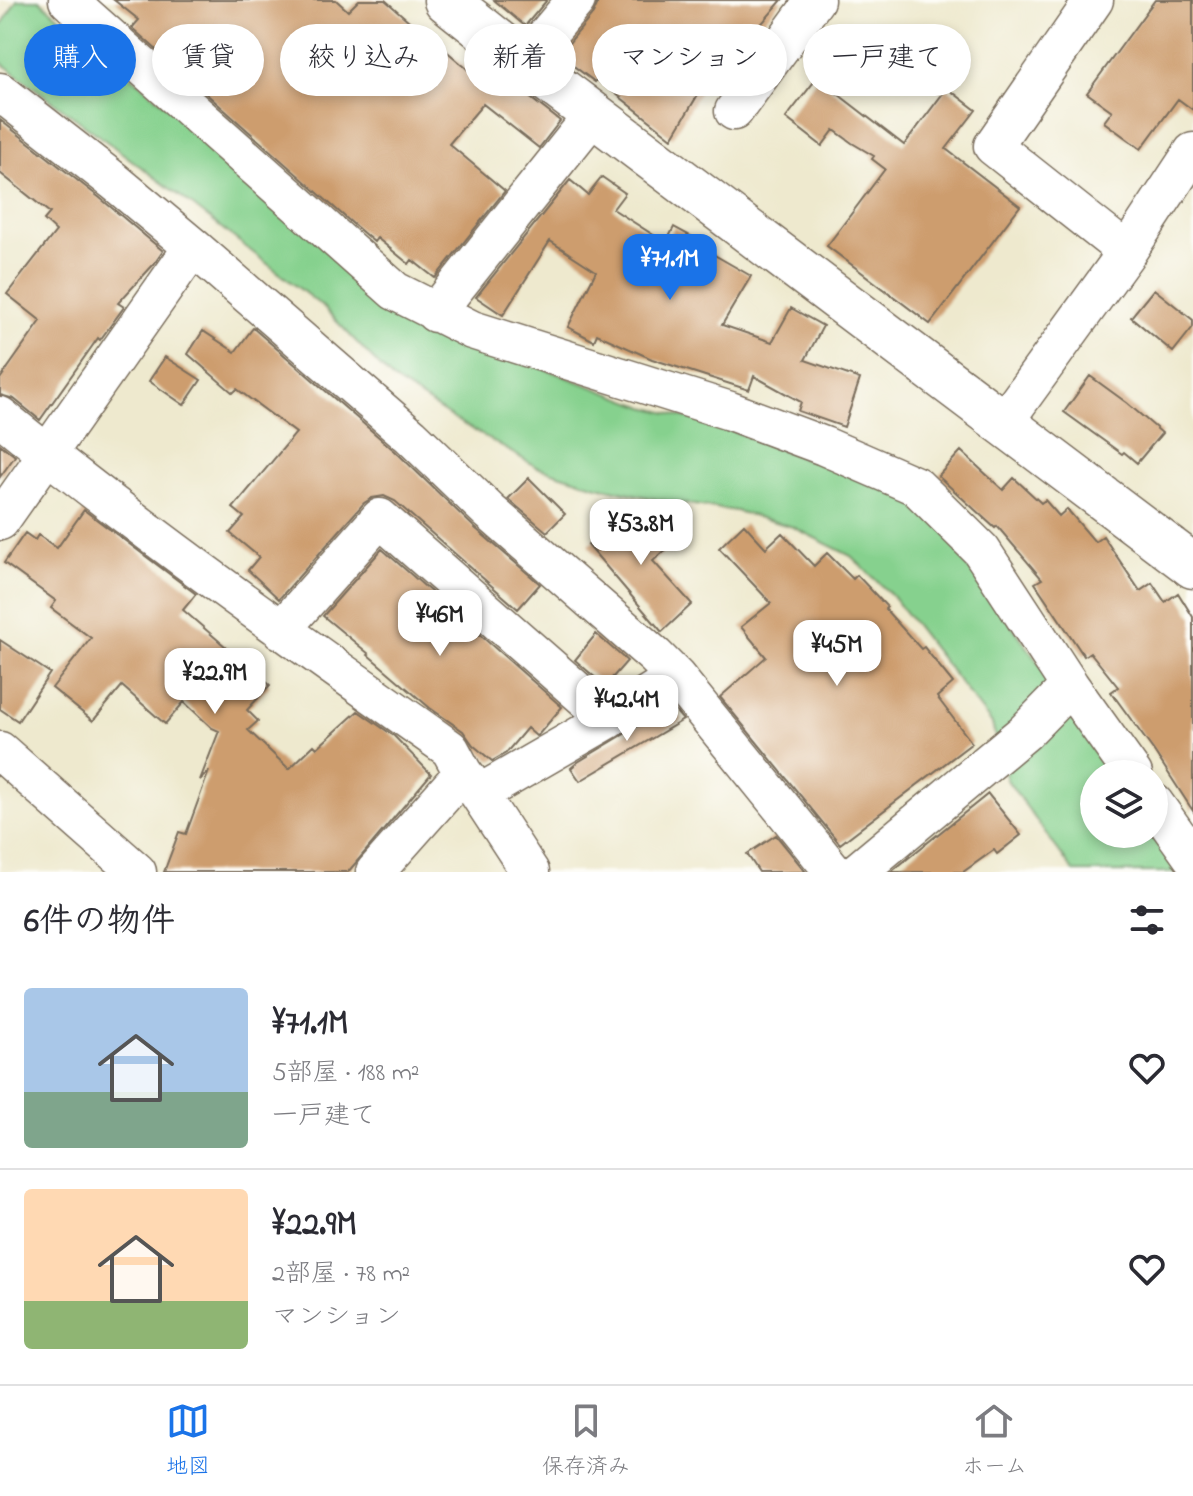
<!DOCTYPE html>
<html lang="ja">
<meta charset="utf-8">
<style>
:root{--surface:#fff;--page:#f2f2f3;--text:#2b2b33;--muted:#7c7c81;--line:#e1e1e2;--accent:#1a73e8}
body{margin:0;font-family:"Indie Flower","Klee One",sans-serif;background:var(--page);color:var(--text);height:100vh;display:flex;flex-direction:column;font-size:30px;white-space:nowrap}
*{box-sizing:border-box;margin:0}
p{font-size:26px;color:var(--muted)}
.icon{flex:none;width:44px;height:44px;fill:none;stroke:currentColor;stroke-width:2;stroke-linecap:round;stroke-linejoin:round}
.map{position:relative;height:872px;overflow:hidden}
.panel{display:flex;flex-direction:column;background:var(--surface);flex:1}
.panel>*{flex:none}
.guide{position:absolute;left:24px;top:24px;width:1146px;height:72px;display:flex;gap:16px}
.tools{position:absolute;left:1080px;top:760px;display:grid;gap:16px}
.tools a{display:grid;place-items:center;width:88px;height:88px;border-radius:50%;background:var(--surface);box-shadow:0 4px 12px #0003;font-size:40px}
.price{position:absolute;translate:-50% -68px;padding:0 18px;border-radius:16px;background:#fff;color:#222;font-size:26px;line-height:52px;filter:drop-shadow(0 2px 4px #0008)}
.price::after{content:'';position:absolute;left:50%;top:48px;width:24px;height:18px;margin-left:-12px;background:inherit;clip-path:polygon(0 0,100% 0,50% 100%)}
.price.on{background:var(--accent);color:#fff}
ul{padding:0;list-style:none}
li{display:flex;align-items:center;gap:24px;height:200px;padding:0 24px}
li+li{border-top:2px solid var(--line)}
li span{display:grid;place-items:center;flex:none;width:224px;height:160px;border-radius:8px;color:#555}
li>.icon{margin-inline-start:auto}
span .icon{width:96px;height:96px;fill:#fffc;stroke-width:1}
li b{font-size:34px}
h2{display:flex;justify-content:space-between;align-items:center;height:96px;padding:0 24px;font-size:34px}
.tag{padding:0 28px;border-radius:36px;background:var(--surface);box-shadow:0 4px 12px #0003;font-size:28px;line-height:72px}
.tag.on{background:var(--accent);color:#fff}
.dock{display:flex;justify-content:space-around;align-items:center;height:112px;border-top:2px solid var(--line);background:var(--surface);font-size:22px;color:var(--muted)}
.dock a{display:grid;justify-items:center;gap:4px}
.dock .on{color:var(--accent)}
.map>svg:first-child{display:block}
.green{fill:#86d18e;stroke:#607e56;stroke-width:2}
.building{fill:#cd9d6e}
.lines{fill:none;stroke-linecap:round;stroke-linejoin:round}
.minor-casing{stroke:#7a6d5c;stroke-width:41}
.tertiary-casing{stroke:#7a6d5c;stroke-width:47}
.minor{stroke:#fff;stroke-width:38}
.tertiary{stroke:#fff;stroke-width:44}
</style>
<div class="map">
<svg width="1193" height="872" viewBox="0 0 1193 872">
<rect width="100%" height="100%" fill="#fdfcf7"/>
<filter id="ink" filterUnits="userSpaceOnUse"><feTurbulence type="fractalNoise" baseFrequency=".0125" numOctaves="2"/><feDisplacementMap in="SourceGraphic" scale="16" xChannelSelector="R" yChannelSelector="G"/><feConvolveMatrix kernelMatrix="1 2 1 2 8 2 1 2 1" color-interpolation-filters="sRGB"/></filter>
<filter id="wash" filterUnits="userSpaceOnUse"><feTurbulence type="fractalNoise" baseFrequency=".006" numOctaves="4" result="noise"/><feDisplacementMap in="SourceGraphic" scale="32" xChannelSelector="R" yChannelSelector="G"/><feGaussianBlur stdDeviation="1.8" result="paint"/><feColorMatrix in="noise" values="0 0 0 0 0 0 0 0 0 0 0 0 0 0 0 0 0 1.4 0 .05"/><feComposite in="paint" operator="in"/></filter>
<g filter="url(#wash)">
<rect width="100%" height="100%" fill="#eee9ce"/>
<path class="green" d="M17,0H39L237,164L397,313L645,407L723,427L904,497L944,530L1118,774H1094V834H1154L1185,872H1074L1007,780L992,724L894,598L851,556L793,527L736,511L660,500L597,486L537,467L454,419L391,378L323,307L192,205L0,62V28Z"/>
<g id="blocks">
<path class="building" d="M114,0H336L348,11L359,0H385L442,50L443,48L473,74L483,61L560,121L539,148L483,104L449,144L505,191L435,278L412,260L409,264L377,238L374,242L353,224L132,28L139,20Z
M494,0H547L525,26Z
M597,0H782L757,29L763,33L731,77L715,66L672,138L597,79L595,82L559,55L593,14L597,5Z
M1155,0H1193V110L1178,99L1141,149L1104,122L1112,111L1087,93Z
M817,78L904,145L947,88L976,110L946,149L1020,206L930,324L827,246L885,169L872,159L874,156L852,143L834,130L822,146L786,118Z
M0,120L100,198L163,251L154,264L118,303L124,307L100,340L98,338L40,420L14,399L0,395V379L41,321L7,294L56,231L44,220L50,213L0,173Z
M602,177L625,193L613,209L666,243L674,227L707,245L704,249L751,276L722,325L772,342L791,308L823,326L805,360L860,379L844,427L798,411L801,402L754,376L749,390L652,359L597,334L594,341L568,327L596,271L550,241L503,315L476,297L570,180L588,195Z
M1154,289L1193,320V327L1173,352L1131,317Z
M253,328L396,452L475,528L540,584L518,609L395,501L384,496L372,498L364,503L279,599L248,570L259,557L230,533L244,517L233,508L296,433L237,389L233,393L188,354L203,331L235,352Z
M165,357L201,380L184,405L149,381Z
M1090,376L1127,403L1162,433L1137,463L1124,452L1122,454L1064,412Z
M0,444L15,456L0,477Z
M961,451L1003,490L1014,478L1041,503L1045,500L1059,516L1067,509L1095,542L1103,536L1140,591L1152,583L1165,602L1178,593L1193,617V811L1154,751L1111,692L1118,687L1090,652L1084,656L1035,583L1042,579L997,526L995,528L938,476Z
M529,478L565,514L547,532L508,499Z
M635,505L669,547L653,561L692,604L662,632L588,545Z
M84,510L196,594L183,610L270,685L247,710L258,721L248,730L289,769L314,745L317,748L358,711L394,736L431,774L348,872H164L179,832L186,834L209,771L200,780L219,731L212,728L184,702L165,724L122,686L93,721L52,688L91,638L51,608L56,601L4,563L25,533L35,540L38,535L57,548Z
M744,524L766,548L782,533L814,566L827,553L853,579L857,575L887,607L885,609L921,649L924,647L953,683L937,697L972,743L840,844L720,697L766,657L741,627L771,603L719,548Z
M382,549L562,707L539,734L536,736L527,728L506,753L492,761L473,745L463,731L430,708L368,655L369,654L323,616Z
M596,634L627,661L605,686L575,660Z
M0,640L50,673L18,721L0,709Z
M671,706L683,720L580,781L571,768L578,762Z
M988,794L1021,835L997,854L994,850L963,872H891Z
M776,835L805,871L803,872H759L747,854Z"/>
</g>
</g>
<g filter="url(#ink)">
<use href="#blocks" fill-opacity="0" stroke="#7a6d5c" stroke-width="2"/>
<g class="lines">
<g class="minor-casing">
<path id="minor" d="M68,0L395,291L472,330L730,411L824,446L916,486L981,550L1070,686L1133,774
M524,62L576,0
M0,92L114,181L193,247L411,436L490,512L655,656L676,677L834,872
M734,111L815,0
M1127,252L1193,152
M435,313L594,114
M0,416C145,534 298,642 450,749L463,773L479,794L530,872
M1003,423L1127,252L993,146L1094,0
M0,521L193,247
M281,630L380,518L609,719
M0,751L137,872
M479,794L609,719L676,677
M1154,803L1193,858
M375,872L463,773
M857,872L1025,732L1070,686"/>
</g>
<g class="tertiary-casing">
<path id="tertiary" d="M446,0L524,62L1193,566"/>
</g>
<use href="#minor" class="minor"/>
<use href="#tertiary" class="tertiary"/>
</g>
</g>
</svg>
<div class="tools">
<a><svg class="icon" aria-label="layers" viewBox="0 0 24 24"><path d="M12 4l9 5-9 5-9-5zM3 14l9 5 9-5"/></svg></a>
</div>
<b class="price on" style="left:670px;top:302px">¥71.1M</b>
<b class="price" style="left:641px;top:567px">¥53.8M</b>
<b class="price" style="left:440px;top:658px">¥46M</b>
<b class="price" style="left:837px;top:688px">¥45M</b>
<b class="price" style="left:215px;top:716px">¥22.9M</b>
<b class="price" style="left:627px;top:743px">¥42.4M</b>
<div class="guide">
<a class="tag on">購入</a>
<a class="tag">賃貸</a>
<a class="tag">絞り込み</a>
<a class="tag">新着</a>
<a class="tag">マンション</a>
<a class="tag">一戸建て</a>
</div>
</div>
<section class="panel">
<h2>6件の物件<svg class="icon" aria-label="filters" viewBox="0 0 24 24"><path d="M4 7h16M4 17h16"/><circle cx="9" cy="7" r="2"/><circle cx="15" cy="17" r="2"/></svg></h2>
<ul>
<li><span style="background:linear-gradient(#a9c7e8 65%,#7fa58c 0)"><svg class="icon" aria-label="home" viewBox="0 0 24 24"><path d="M3 11l9-7 9 7M6 9v11h12V9"/></svg></span><div><b>¥71.1M</b><p>5部屋 · 188 m²</p><p>一戸建て</p></div><svg class="icon" aria-label="heart" viewBox="0 0 24 24"><path d="M12 20l-8-8c-3-5 5-10 8-4 3-6 11-1 8 4z"/></svg></li>
<li><span style="background:linear-gradient(#ffd9b3 70%,#8fb573 0)"><svg class="icon" aria-label="home" viewBox="0 0 24 24"><path d="M3 11l9-7 9 7M6 9v11h12V9"/></svg></span><div><b>¥22.9M</b><p>2部屋 · 78 m²</p><p>マンション</p></div><svg class="icon" aria-label="heart" viewBox="0 0 24 24"><path d="M12 20l-8-8c-3-5 5-10 8-4 3-6 11-1 8 4z"/></svg></li>
</ul>
</section>
<nav class="dock">
<a class="on"><svg class="icon" aria-label="map" viewBox="0 0 24 24"><path d="M3 6l6-2 6 2 6-2v14l-6 2-6-2-6 2zM9 4v14M15 6v14"/></svg>地図</a>
<a><svg class="icon" aria-label="saved" viewBox="0 0 24 24"><path d="M7 4h10v16l-5-4-5 4z"/></svg>保存済み</a>
<a><svg class="icon" aria-label="home" viewBox="0 0 24 24"><path d="M3 11l9-7 9 7M6 9v11h12V9"/></svg>ホーム</a>
</nav>
